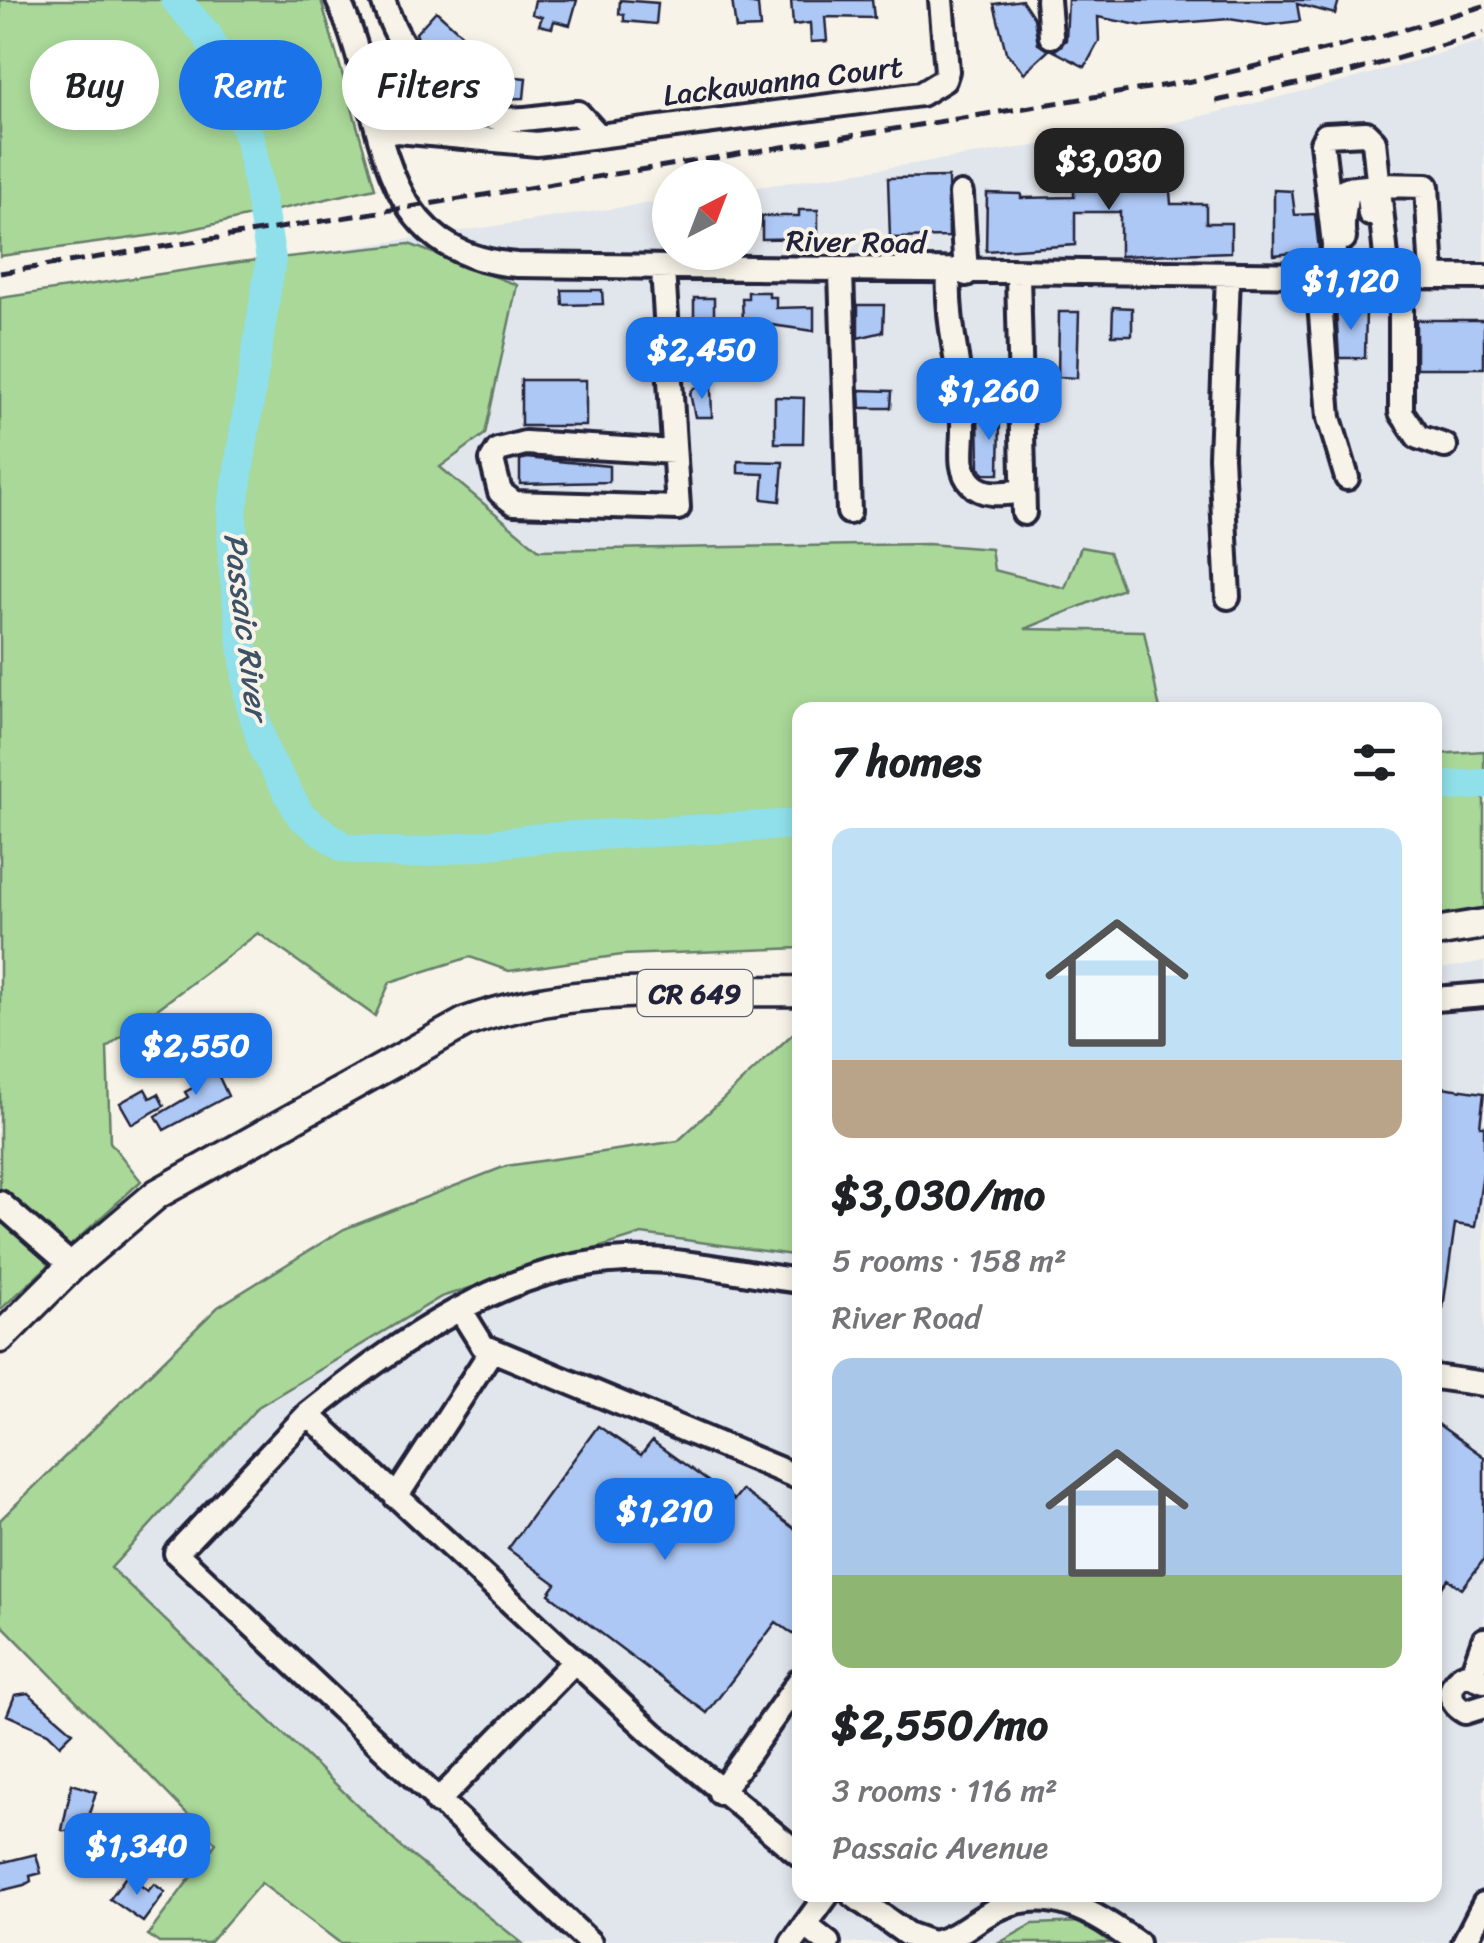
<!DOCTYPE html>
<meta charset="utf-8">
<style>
:root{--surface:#fff;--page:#f6f6f6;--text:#202124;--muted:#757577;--accent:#1a73e8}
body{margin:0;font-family:Sriracha,sans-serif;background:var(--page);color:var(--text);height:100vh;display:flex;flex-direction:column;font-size:38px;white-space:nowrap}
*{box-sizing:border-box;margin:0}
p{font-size:32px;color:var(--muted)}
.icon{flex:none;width:55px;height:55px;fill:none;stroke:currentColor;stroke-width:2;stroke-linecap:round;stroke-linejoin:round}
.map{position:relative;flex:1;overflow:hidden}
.side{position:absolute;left:792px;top:702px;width:650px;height:1200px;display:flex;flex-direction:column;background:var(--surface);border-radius:20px;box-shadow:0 5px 15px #0003}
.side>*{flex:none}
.banner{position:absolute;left:30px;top:40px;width:612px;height:90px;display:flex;gap:20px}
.needle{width:65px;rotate:42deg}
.buttons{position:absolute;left:652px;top:160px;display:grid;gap:20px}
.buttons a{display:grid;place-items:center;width:110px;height:110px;border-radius:50%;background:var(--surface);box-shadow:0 5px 15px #0003;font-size:50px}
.price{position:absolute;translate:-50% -85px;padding:0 22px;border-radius:20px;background:var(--accent);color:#fff;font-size:32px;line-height:65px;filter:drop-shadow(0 2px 5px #0008)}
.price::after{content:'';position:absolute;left:50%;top:60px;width:30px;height:22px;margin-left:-15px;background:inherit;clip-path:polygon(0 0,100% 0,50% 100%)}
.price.selected{background:#222;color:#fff}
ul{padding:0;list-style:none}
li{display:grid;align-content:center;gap:20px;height:530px;padding:0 40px}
li span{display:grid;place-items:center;height:310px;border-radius:20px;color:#555}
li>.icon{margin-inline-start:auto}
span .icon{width:180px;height:180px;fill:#fffc;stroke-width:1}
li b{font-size:42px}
h2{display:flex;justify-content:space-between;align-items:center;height:120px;padding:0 40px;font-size:42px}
.tag{padding:0 35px;border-radius:45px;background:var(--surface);box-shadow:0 5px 15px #0003;font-size:35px;line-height:90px}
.tag.selected{background:var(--accent);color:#fff}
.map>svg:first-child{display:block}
.built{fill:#e1e6ec}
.green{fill:#a9d898;stroke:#667d6a;stroke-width:2.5}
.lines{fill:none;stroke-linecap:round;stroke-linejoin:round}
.river{stroke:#8fe0ea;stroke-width:30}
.building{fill:#adc8f5;stroke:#22223b;stroke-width:2.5}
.minor-casing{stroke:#22223b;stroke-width:30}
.major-casing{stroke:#22223b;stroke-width:35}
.minor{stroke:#f7f3e8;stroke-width:22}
.major{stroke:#f7f3e8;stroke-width:28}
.rail{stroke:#22223b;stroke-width:5;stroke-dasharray:15 8;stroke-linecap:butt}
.labels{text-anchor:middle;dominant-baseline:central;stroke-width:8;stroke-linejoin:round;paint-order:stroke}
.shield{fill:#f7f3e8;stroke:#62616f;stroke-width:2.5}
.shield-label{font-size:28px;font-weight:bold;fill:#22223b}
.street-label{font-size:30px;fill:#22223b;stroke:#f7f3e8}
.water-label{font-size:32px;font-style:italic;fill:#3d5267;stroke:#f7f3e8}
</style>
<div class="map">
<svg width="1484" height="1943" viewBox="0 0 1484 1943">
<rect width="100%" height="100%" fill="#f7f3e8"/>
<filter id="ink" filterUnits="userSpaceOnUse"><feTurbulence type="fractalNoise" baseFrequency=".01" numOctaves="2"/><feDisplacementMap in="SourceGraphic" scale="20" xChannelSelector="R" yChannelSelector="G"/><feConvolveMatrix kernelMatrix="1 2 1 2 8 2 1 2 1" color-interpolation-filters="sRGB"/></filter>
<g filter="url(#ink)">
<path class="built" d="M1484,40V751L1435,754V710H1160L1143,631L457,626L281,258L670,200V252H745V189L1153,128L1349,80Z
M1484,961V1932L1479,1943H1111L1082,1923L1033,1924L999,1943H522L402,1848L110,1568L258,1407L441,1297L642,1234L800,1256V1895H1435V970Z"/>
<path class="green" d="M0,0H321L375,188L184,231L0,256Z
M409,244L517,285L485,434L440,467L539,550L928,544L991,549L994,570L1065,588L1081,547L1109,552L1123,589L1025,629L1144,631L1160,710H800V948L622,955L509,971L470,957L390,982L375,1016L258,933L107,1047L110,1142L141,1181L0,1310V298L240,262Z
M1484,751V908L1435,918V754Z
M800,1027V1256L642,1234L441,1297L258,1407L111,1568L402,1848L522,1943H340L261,1883L209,1943H159L148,1935L216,1843L0,1623V1520L218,1307L344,1229L506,1166L678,1141Z
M1082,1922L1111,1943H999L1033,1924Z"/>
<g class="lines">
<path class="river" d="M176,0L208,36L250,139L271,259L232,513L233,564L250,702L265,752L301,816L344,848L407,854L542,838L800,824
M1435,787L1484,784"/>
</g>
<path class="building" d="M535,0H577L570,25L554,21L552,28L539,25L542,17L532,14Z
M620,0L658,3L656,24L624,21V15L619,14Z
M732,0L758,5L760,28L736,29Z
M791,0H872L874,18L825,17L827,41L811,42L810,23L793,25Z
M1022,0L1034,18L1038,44L1049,50L1024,73L1006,52L994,4Z
M1068,0H1339L1335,14L1297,4L1300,21L1267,25L1229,19L1143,26L1098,17L1099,41L1085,67L1054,51L1066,40Z
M436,11L487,57L467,79L441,64L418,39L416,33Z
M494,75L526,78L524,98L492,99Z
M1139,152H1167L1171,204H1206V223H1231V252L1120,256V212H1075V245L986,251L987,193L1021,194V198L1074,197V165H1139Z
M948,177L949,237L890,238L888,178Z
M1274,190L1292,191L1295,215L1315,214L1319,250L1274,255Z
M799,210H818V238L762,239V216H799Z
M562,290H602L603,304L563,305Z
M748,292H769V297H776V308L814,307V331L743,321L742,298H748Z
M694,298H714V327H694Z
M858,305H884L883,332L858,338Z
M1113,307L1132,308V335H1112Z
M1336,309L1366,310L1365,358H1339Z
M1059,312H1079L1077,378L1058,377Z
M1416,320H1484V368H1416Z
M521,380H586V426H521Z
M711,387L712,417H695L690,393L694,388Z
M860,390L892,391L891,408H861Z
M775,397L804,398L803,443H775Z
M978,414H1000L999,474H984L979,467Z
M526,458L609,466V482L520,484V460Z
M738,461L783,462L780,501L762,499L764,474L738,473Z
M211,1060L228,1096L164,1130L156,1116L188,1097L185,1092L198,1085L195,1079L203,1075L199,1067Z
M1435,1086L1484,1093L1480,1126H1484V1166L1475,1227L1455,1224L1443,1308L1435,1307Z
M145,1089L150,1098L158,1094L164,1106L132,1124L120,1103Z
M1435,1422L1484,1457V1559L1462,1589L1448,1579L1435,1597Z
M598,1426L641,1455L652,1441L734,1500L742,1490L800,1533V1639L776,1622L707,1713L549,1594L556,1584L508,1549Z
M28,1693L73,1732L60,1745L48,1733L7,1715L15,1695Z
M72,1784L96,1792L82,1836L62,1830Z
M36,1854L41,1873L30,1876L31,1881L24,1885L0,1891V1863Z
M127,1875L148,1891L154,1884L165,1892L143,1922L110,1899Z"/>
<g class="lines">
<g class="minor-casing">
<path id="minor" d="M338,0C388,105 366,254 517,265L1484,277
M383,0C399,51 438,101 492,117C514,124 554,114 578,113L599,136
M1048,0L1051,36
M380,134L398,131L537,144L921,94L944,80L947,71L941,0
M1378,185L1427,186L1432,276
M961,194L966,274
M1344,238C1340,220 1347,207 1346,189L1367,187L1370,214
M663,269L678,508L514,503L500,492L492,460L498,450L525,443L674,452
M841,273L849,512
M949,274C946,327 964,377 963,430C963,448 958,470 971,483C984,498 1006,493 1023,491
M1018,275L1024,513
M1228,275L1221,457L1228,597
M1318,276L1329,418L1347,478
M1333,276L1334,244L1322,143L1326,135L1366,133L1374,141L1388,276L1401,307V412L1418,437L1445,446
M964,398L1021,400
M1435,999L1484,995
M0,1203L72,1266
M800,1281C743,1274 684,1258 626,1260C505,1264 398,1342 308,1414L653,1734L800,1855
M460,1309L483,1346L800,1478
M1435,1377L1484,1384
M308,1414L176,1553L590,1943
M396,1497L492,1350
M1472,1674L1484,1640
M1484,1681L1466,1674C1447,1682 1446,1702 1465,1712L1484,1706
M720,1793L800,1680
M437,1802L574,1662
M853,1895L907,1934L932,1943
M805,1925L828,1943
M792,1943L827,1895
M934,1943C958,1937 973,1921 995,1910C1049,1883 1093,1912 1137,1943
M1464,1943L1484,1904"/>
</g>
<g class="major-casing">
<path id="major" d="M1435,932L1484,924
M0,1338L72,1266L157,1194L466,1022C572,983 689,993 800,991"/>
</g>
<use href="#minor" class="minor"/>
<use href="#major" class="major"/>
<path class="rail" d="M1216,101L1344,74L1484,33
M0,273L1192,81L1371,39L1484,6"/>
</g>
</g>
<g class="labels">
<rect class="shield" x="637.5" y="970" width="115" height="46" rx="8"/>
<g class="shield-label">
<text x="695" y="993">CR 649</text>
</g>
<g class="street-label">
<text transform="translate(783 81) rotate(-7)">Lackawanna Court</text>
<text transform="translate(856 242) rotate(1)">River Road</text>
</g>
<g class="water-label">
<text transform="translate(246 626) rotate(83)">Passaic River</text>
</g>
</g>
</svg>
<div class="buttons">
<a><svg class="needle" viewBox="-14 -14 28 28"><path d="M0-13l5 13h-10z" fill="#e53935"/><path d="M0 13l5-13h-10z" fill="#757577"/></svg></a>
</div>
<b class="price selected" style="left:1109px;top:213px">$3,030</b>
<b class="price" style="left:1351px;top:333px">$1,120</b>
<b class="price" style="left:702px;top:402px">$2,450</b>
<b class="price" style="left:989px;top:443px">$1,260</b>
<b class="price" style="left:196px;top:1098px">$2,550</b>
<b class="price" style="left:665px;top:1563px">$1,210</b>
<b class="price" style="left:137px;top:1898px">$1,340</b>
<div class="banner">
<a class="tag">Buy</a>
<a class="tag selected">Rent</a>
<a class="tag">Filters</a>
</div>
<section class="side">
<h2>7 homes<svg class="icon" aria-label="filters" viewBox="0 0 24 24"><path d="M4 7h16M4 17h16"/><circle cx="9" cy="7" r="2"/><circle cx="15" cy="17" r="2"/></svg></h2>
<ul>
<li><span style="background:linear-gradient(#bfe0f5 75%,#b9a48a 0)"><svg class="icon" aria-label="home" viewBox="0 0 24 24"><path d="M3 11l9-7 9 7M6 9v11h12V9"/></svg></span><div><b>$3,030/mo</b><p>5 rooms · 158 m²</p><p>River Road</p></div></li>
<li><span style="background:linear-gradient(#a9c7e8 70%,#8fb573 0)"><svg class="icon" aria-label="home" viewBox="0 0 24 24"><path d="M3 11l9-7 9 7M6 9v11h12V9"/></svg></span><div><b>$2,550/mo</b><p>3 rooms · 116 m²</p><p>Passaic Avenue</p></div></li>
</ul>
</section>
</div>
